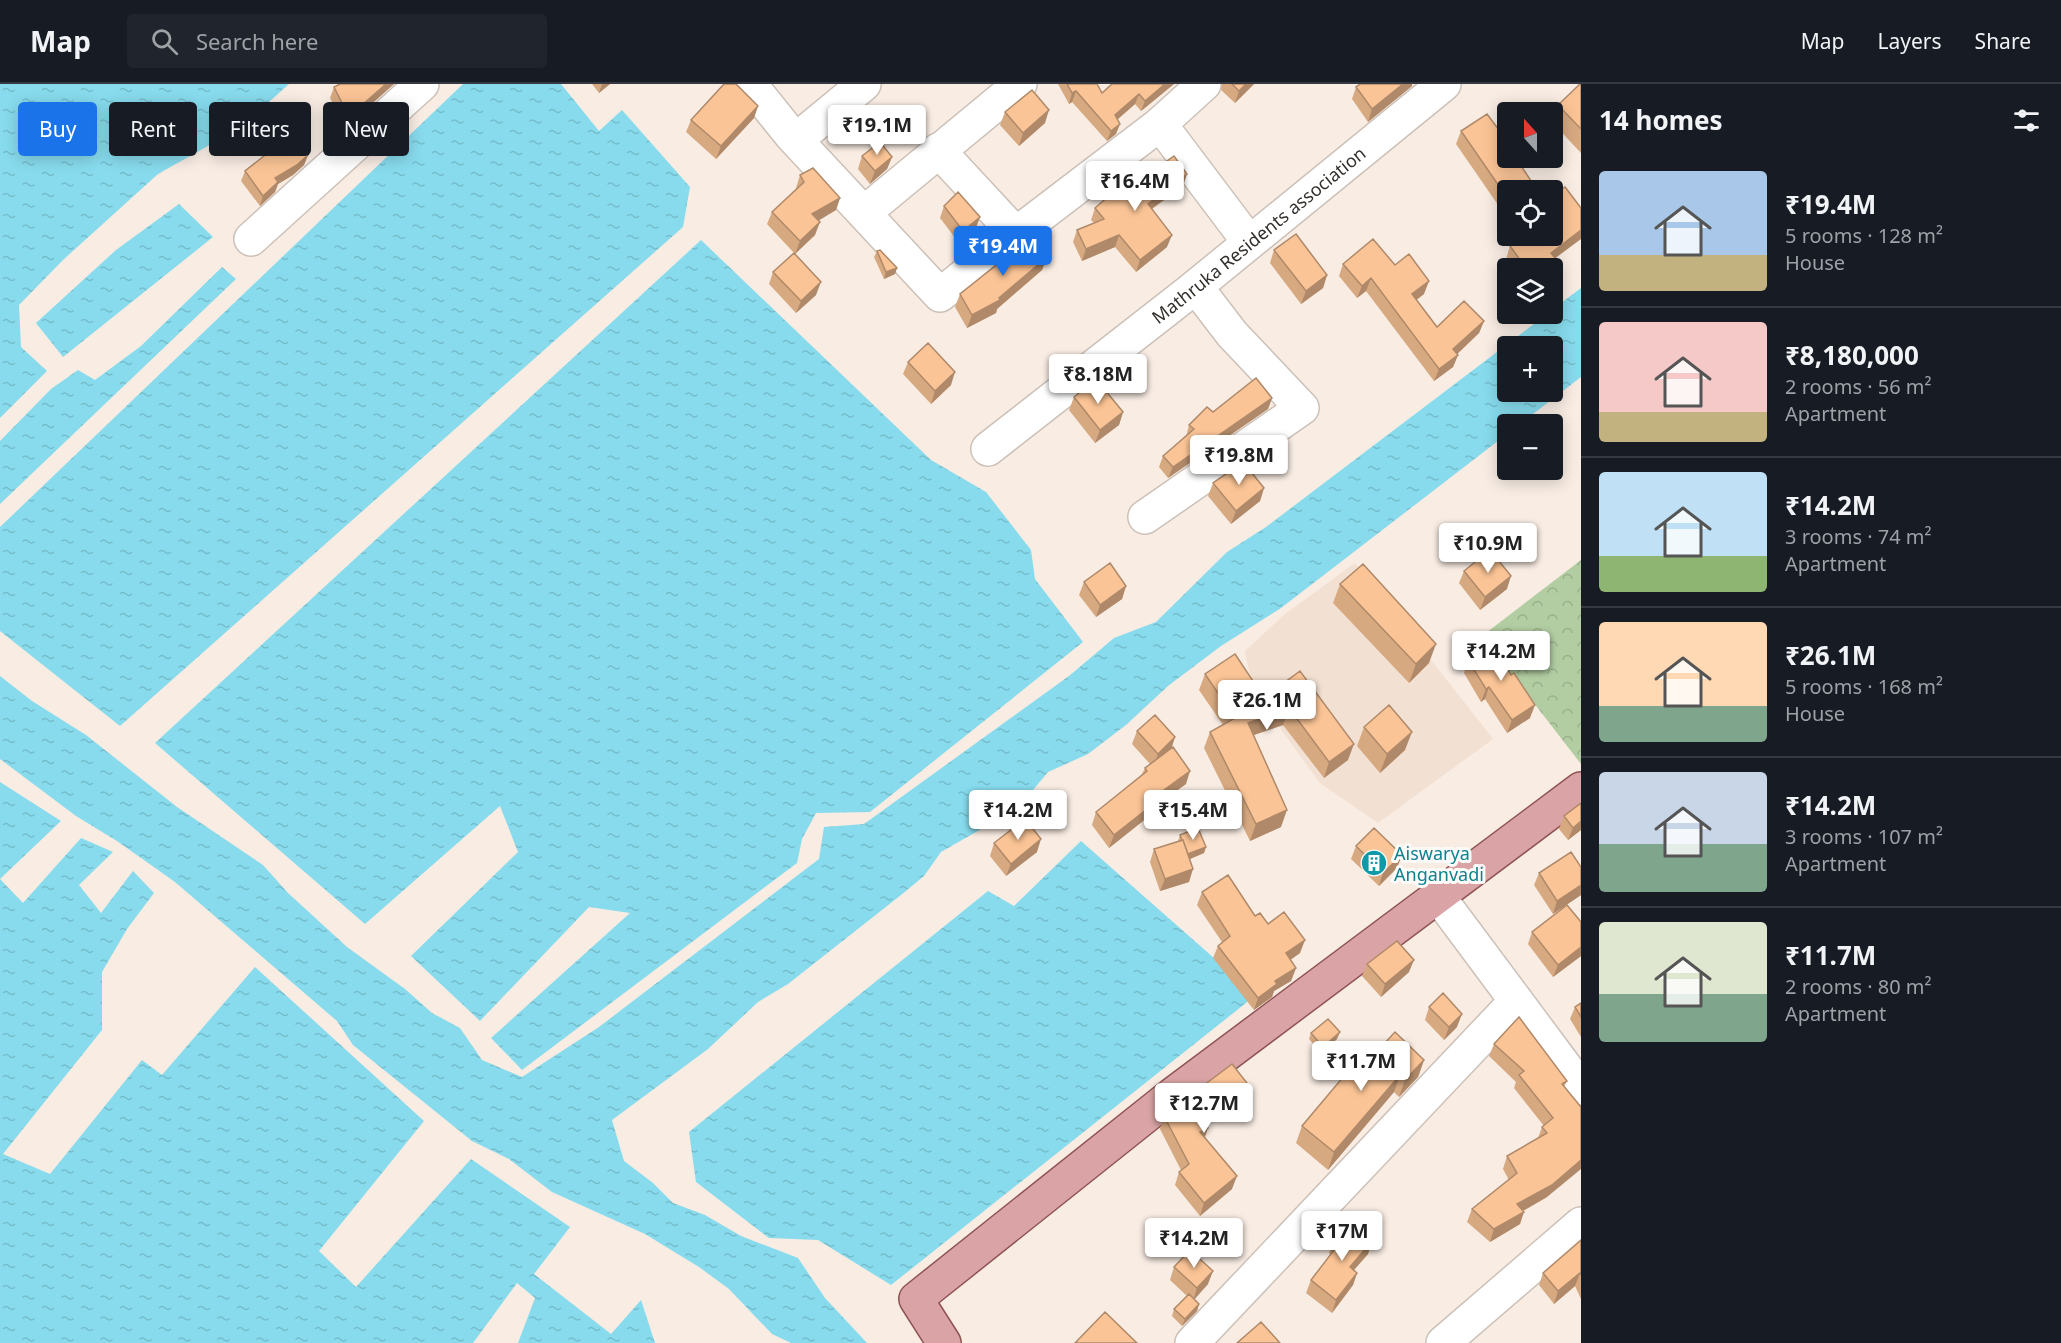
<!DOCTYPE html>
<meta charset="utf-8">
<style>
:root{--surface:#171b24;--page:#20242c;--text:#f1f3f6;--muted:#9ea1a6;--line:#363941;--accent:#1a73e8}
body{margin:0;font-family:"Noto Sans",sans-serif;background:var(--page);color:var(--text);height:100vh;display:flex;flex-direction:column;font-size:22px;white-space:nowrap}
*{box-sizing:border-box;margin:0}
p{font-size:20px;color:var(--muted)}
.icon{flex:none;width:33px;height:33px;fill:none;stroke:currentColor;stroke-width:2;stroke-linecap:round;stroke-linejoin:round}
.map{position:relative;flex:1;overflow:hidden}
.sheet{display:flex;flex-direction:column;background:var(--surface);width:480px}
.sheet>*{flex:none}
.hud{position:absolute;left:18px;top:18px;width:570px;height:54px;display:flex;gap:12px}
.needle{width:39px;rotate:339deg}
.fabs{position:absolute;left:1497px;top:18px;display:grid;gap:12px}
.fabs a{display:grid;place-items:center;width:66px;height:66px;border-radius:6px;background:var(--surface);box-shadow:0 3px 15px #0003;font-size:30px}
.price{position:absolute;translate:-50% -51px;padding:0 14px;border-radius:6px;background:#fff;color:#222;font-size:20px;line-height:39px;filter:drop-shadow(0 2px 3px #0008)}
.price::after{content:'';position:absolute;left:50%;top:36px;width:18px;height:14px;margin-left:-9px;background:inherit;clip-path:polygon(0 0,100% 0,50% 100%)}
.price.on{background:var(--accent);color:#fff}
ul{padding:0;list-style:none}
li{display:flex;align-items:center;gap:18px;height:150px;padding:0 18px}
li+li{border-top:2px solid var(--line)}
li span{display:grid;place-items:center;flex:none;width:168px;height:120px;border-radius:6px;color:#555}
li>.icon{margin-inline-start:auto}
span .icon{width:72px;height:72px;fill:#fffc;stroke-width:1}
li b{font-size:26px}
h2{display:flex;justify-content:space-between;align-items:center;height:72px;padding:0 18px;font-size:26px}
.chip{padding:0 21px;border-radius:6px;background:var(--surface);box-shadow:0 3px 15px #0003;font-size:21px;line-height:54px}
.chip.on{background:var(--accent);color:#fff}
header{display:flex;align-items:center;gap:36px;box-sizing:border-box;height:84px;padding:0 30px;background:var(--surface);border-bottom:2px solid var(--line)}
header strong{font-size:28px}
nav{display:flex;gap:33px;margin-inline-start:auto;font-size:21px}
.search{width:420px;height:54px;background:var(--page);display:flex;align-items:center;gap:15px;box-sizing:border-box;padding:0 21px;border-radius:6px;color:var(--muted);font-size:22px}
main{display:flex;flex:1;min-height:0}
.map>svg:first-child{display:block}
.built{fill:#f2e0d2}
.park{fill:url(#park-crowns)}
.water{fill:url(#water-ripples);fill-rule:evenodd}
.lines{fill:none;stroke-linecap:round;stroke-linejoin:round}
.minor-casing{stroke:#ccc1b8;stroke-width:36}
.major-casing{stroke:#905354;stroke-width:36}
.minor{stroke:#fff;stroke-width:33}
.major{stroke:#daa4a6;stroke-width:33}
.wall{fill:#d7a981}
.shaded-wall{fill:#af8969}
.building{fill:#fac496;stroke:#af8969;stroke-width:1.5}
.labels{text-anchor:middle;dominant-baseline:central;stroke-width:6;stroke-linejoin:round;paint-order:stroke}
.street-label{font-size:18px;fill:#332f2b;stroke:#fefbf9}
.culture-label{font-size:18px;fill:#0d838f;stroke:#fefbf9;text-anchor:start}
</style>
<header>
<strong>Map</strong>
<div class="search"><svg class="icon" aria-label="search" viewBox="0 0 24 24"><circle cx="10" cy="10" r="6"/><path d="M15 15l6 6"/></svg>Search here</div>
<nav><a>Map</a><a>Layers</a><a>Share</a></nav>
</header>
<main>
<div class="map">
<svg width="1581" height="1259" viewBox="0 0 1581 1259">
<defs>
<pattern id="park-crowns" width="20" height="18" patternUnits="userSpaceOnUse" patternTransform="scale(1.5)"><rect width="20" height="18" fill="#b2cda2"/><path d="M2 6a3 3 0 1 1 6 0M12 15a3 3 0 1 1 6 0" fill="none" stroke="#9ab08c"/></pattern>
<pattern id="water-ripples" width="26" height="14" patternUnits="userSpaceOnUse" patternTransform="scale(1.5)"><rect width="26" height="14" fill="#87dbed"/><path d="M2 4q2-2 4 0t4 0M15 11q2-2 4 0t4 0" fill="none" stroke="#75bccb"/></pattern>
</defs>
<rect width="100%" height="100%" fill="#f8ece3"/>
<path class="built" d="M1355,479L1493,655L1378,739L1320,699L1253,607L1245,567L1285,530Z"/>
<path class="park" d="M1581,476V680L1482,552Z"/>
<path class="water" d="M0,0H289L240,44L158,90L63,176L19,221L21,263L47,287L0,334Z
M463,0H561L599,47L622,26L690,103L683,143L120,642L0,547V443Z
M179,120L213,153L63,273L36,239L116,166Z
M701,156L931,376L986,408L1031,466L1035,495L1083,558L870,728L816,729L802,755L797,779L522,986L491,954L630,829L589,823L480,937L411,872L518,768L500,722L365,840L155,659Z
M222,183L236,195L0,420V357L51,305L78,286L95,296L141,262Z
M1581,204V293L1520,340H1508L1507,350L1281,524L1221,562L1168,602L1126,641L1088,670L1048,688L1018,724L941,768L924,792L901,811L788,900L758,918L708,965L612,1036L624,1077L653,1099L673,1119L705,1131L741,1152L798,1174L825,1214L867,1259H791L772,1250L729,1205L699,1183L645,1150L552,1108L509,1075L472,1057L353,961L337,937L175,798L117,757L76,732L0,675V592L32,617L86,651L177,723L263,781L288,809L347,863L405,905L432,929L460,944L482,976L522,993L599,943L819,775L824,743L864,740L1069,592L1114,554L1156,538L1227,468L1266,443L1547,230H1552L1553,225ZM1552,262V308H1508V262Z
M0,698L61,737L0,795L23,819L81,754L113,768L79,801L101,829L133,787L154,809L127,845L102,888V946L3,1070L50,1090L142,976L162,991L255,883L424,1037L319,1167L356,1203L471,1075L570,1143L534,1190L611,1250L641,1216L655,1259H518L535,1214L517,1199L473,1259H0Z
M1081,757L1256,911L891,1201L818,1156L769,1154L696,1098L689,1048L988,807L1014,822Z"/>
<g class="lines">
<g class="minor-casing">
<g id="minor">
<path d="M750,0L791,51L940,211L1016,150L1160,40L1204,0"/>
<path d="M1160,40L1249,158"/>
<path d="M796,56L864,0"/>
<path d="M938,66L1016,150"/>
<path d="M864,129L1020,0"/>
<path d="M251,155L422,0"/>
<path id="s1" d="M988,365L1189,208L1444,0"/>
<path d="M1145,433L1302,324L1232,250L1196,203"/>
<path d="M1438,812L1581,1004"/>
<path d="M1192,1259L1516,917"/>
<path d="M1443,1259L1581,1140"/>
</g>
</g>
<g class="major-casing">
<path id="major" d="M944,1259L916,1215L1172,1011L1581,705"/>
</g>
<use href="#minor" class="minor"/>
<use href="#major" class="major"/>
</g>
<path class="wall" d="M340,0H394L358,32L343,40L330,14L334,3Z
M592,0H610L599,9Z
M1058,0H1097L1102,9L1112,0H1174L1141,27L1135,20L1117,36L1116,50L1107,57L1072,18L1069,20Z
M1222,0H1254L1235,19L1221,6Z
M1581,0V69L1552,38L1558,21Z
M1412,2L1368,38L1352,15L1356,3Z
M758,22L754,34L716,75L686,48L691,36Z
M1005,28L1045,39L1019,62L1000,41Z
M1461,47L1508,74L1535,103L1534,106H1508V129L1505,131L1456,60Z
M308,71L304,81L293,91L278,100L275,108L260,122L241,97L245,87Z
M862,72L892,73L887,85L870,100L858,85Z
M800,91L840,114L836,126L818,136L815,151L795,170L767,140L772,128L797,105L796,104Z
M1143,94L1183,102L1152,125L1167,163L1136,188L1115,163L1082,177L1073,158L1077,146L1094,139L1091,136L1095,124Z
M944,122L980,133L975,146L959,159L940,134Z
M1510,162L1555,175L1552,184H1513L1506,175Z
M1274,166L1327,191L1323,204L1301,220L1270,179Z
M877,167L897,184L895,190L884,195L874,173Z
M1047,173L1042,186L997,225L996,229L967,244L955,223L960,210Z
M1343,180L1395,181L1424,210L1416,216L1437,243L1484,237L1479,249L1457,270L1458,271L1453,283L1434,297L1366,207L1357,214L1339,192Z
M773,188L816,211L796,229L769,200Z
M908,278L951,301L931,320L903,290Z
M1074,313L1123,328L1119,341L1095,359L1069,326Z
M1272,314L1268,325L1168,394L1159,383L1163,372L1186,353L1189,341L1213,328Z
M1213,399L1264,404L1260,417L1231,440L1208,412Z
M1464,487L1507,505L1480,526L1459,499Z
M1084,498L1126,502L1122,515L1096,533L1079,511Z
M1340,500L1429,579L1409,599L1333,519Z
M1468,576L1530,634L1507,649L1485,615L1481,618L1464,589Z
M1300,587L1348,676L1324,694L1283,641L1254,651L1281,743L1250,757L1204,664L1210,648L1223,641L1199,606L1205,590L1261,616Z
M1364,643L1405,666L1380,689L1357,662Z
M1137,647L1175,653L1171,664L1186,700L1151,725L1148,733L1109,764L1092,741L1096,728L1141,692L1145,684L1150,680L1132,660Z
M1581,719V746L1568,756L1559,745L1564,732Z
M1180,751L1206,763L1204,769L1190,775L1189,798L1160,807L1150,778L1154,765L1178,757Z
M994,759L1037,768L1006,792L990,772Z
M1356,762L1402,771L1397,784L1379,802L1351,775Z
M1581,783V811L1553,830L1534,801L1539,789Z
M1202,808L1255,832L1268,840L1300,869L1290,876L1296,884L1291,897L1274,907L1272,913L1254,926L1213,874L1218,862L1222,858L1197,821Z
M1581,838V872L1553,893L1528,860L1532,848Z
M1367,880L1409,888L1381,913L1362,892Z
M1581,919V953L1570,935L1575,923Z
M1429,923L1457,943L1444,956L1425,936Z
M1311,949L1337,955L1321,969L1309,955Z
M1494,960L1567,997L1564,1003L1547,1113L1523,1127L1520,1140L1490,1158L1467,1138L1472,1125L1509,1096L1503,1085L1507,1072L1538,1054L1542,1043L1544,1042L1514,1004L1516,998L1489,972Z
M1424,976L1418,993L1399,1013L1394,1008L1328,1086L1296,1059L1302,1042L1355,991Z
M1247,999L1243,1012L1206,1040L1205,1053L1232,1105L1200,1132L1175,1101L1179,1088L1181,1086L1160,1045L1164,1032L1198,1008L1199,1005Z
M1581,1156V1215L1575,1202L1554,1220L1539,1201L1543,1189Z
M1333,1157H1372L1368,1170L1354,1186L1357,1189L1353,1201L1332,1229L1306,1209L1311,1196L1331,1171L1329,1169Z
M1174,1183L1208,1200L1194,1215L1199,1220L1197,1227L1182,1242L1172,1232L1174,1225L1187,1212L1170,1196Z"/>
<path class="shaded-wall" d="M386,0H394L358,32L343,40L347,29Z
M602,0H610L599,9Z
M1165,0H1174L1141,27L1145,17Z
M1246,0H1254L1235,19L1239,7Z
M1403,0H1412V2L1368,38L1372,25Z
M1076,7L1072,18L1069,20L1072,9Z
M1139,10L1135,20L1111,41L1115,31Z
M758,22L754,34L716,75L721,62Z
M1049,26L1045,39L1019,62L1023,49Z
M1120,40L1116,50L1107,57L1111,47Z
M308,71L304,81L293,91L278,100L275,108L260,122L263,112L275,94Z
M892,73L887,85L870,100L875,87Z
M1187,90L1183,102L1143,131L1148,120Z
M840,114L836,126L808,143L812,130Z
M980,133L975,146L959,159L963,147Z
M820,138L815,151L795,170L800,157Z
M1581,146V155L1546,181L1551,169Z
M1119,151L1115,163L1082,177L1086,165Z
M1172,151L1167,163L1136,188L1140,176Z
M1047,173L1042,186L997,225L996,229L967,244L972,231L999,214Z
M1556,175L1552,184H1543Z
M897,184L895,190L884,195L886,188Z
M1327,191L1323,204L1301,220L1306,207Z
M1371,194L1366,207L1357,214L1362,202Z
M1429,197L1424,210L1407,223L1412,210Z
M821,198L816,211L796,229L801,217Z
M1484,237L1479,249L1450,277L1458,271L1453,283L1434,297L1439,285L1453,265Z
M955,288L951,301L931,320L935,307Z
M1272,314L1268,325L1168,394L1173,383Z
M1123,328L1119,341L1095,359L1100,346Z
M1264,404L1260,417L1231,440L1236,427Z
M1511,492L1507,505L1480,526L1485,513Z
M1126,502L1122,515L1096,533L1100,521Z
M1436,560L1429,579L1409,599L1416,580Z
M1489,603L1485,615L1481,618L1486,605Z
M1535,621L1530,634L1507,649L1512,636Z
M1289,624L1283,641L1242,655L1248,639Z
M1412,648L1405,666L1380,689L1387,670Z
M1175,653L1171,666L1153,683L1158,670Z
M1354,660L1348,676L1324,694L1329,678Z
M1190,687L1186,700L1151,725L1148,733L1109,764L1114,751L1149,717Z
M1287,726L1281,743L1250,757L1256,740Z
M1581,737V746L1568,756L1573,744Z
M1041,755L1037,768L1006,792L1011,780Z
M1206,763L1204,769L1185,777L1188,770Z
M1402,771L1397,784L1379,802L1383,789Z
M1193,785L1189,798L1160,807L1165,795Z
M1581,801V811L1553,830L1557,817Z
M1305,856L1300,869L1282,882L1286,869Z
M1581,863V872L1553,893L1558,881Z
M1414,876L1409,888L1381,913L1385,900Z
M1296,884L1291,897L1274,907L1272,913L1254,926L1258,914L1275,897Z
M1462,930L1457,943L1444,956L1449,943Z
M1340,948L1337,955L1321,969L1323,963Z
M1424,976L1418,993L1399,1013L1405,996Z
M1400,991L1394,1008L1328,1086L1334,1068Z
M1247,999L1243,1012L1198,1046L1203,1033Z
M1208,1044L1204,1056L1200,1048Z
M1581,1076V1085L1547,1113L1512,1133L1517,1120Z
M1237,1092L1232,1105L1200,1132L1204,1119Z
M1524,1128L1520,1140L1490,1158L1494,1145Z
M1372,1157L1368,1170L1345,1196L1350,1183Z
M1213,1187L1208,1200L1193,1217L1197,1204Z
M1357,1189L1353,1201L1332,1229L1336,1216Z
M1580,1189L1575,1202L1554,1220L1558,1207Z
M1199,1220L1197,1227L1182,1242L1185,1235Z"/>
<path class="building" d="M340,0H386L362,21L347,29L334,3Z
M724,0H736L758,22L721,62L691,36Z
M1067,0H1097L1102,9L1112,0H1165L1145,17L1139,10L1115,31L1120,40L1111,47L1076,7L1072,9Z
M1232,0H1246L1239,7Z
M1360,0H1403L1372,25L1356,3Z
M1580,0H1581V45L1558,21Z
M1032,6L1049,26L1023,49L1005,28Z
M1487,30L1508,58V74H1516L1535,103L1530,106H1508V115L1461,47Z
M296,50L308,71L297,81L275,94L278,98L263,112L245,87L279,60Z
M880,58L892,73L875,87L862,72Z
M1174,72L1187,90L1148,120L1172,151L1140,176L1119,151L1086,165L1077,146L1104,135L1095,124L1137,87L1143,94Z
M813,84L840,114L812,130L820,138L800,157L772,128L804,98L800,91Z
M1565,103L1581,124V146L1551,169L1556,175L1543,184H1526L1510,162L1525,152H1552V112Z
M958,108L980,133L963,147L944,122Z
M1296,150L1327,191L1306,207L1274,166Z
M1030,154L1047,173L999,214L1000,216L972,231L960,210Z
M1373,155L1395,181L1409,170L1429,197L1412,210L1437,243L1464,217L1484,237L1453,265L1458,271L1439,285L1371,194L1362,202L1343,180Z
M880,166L897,184L886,188L877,167Z
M794,169L821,198L801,217L773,188Z
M928,259L955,288L935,307L908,278Z
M1256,294L1272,314L1173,383L1163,372L1194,345L1189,341L1207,323L1213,328Z
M1096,295L1123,328L1100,346L1074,313Z
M1243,378L1264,404L1236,427L1213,399Z
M1490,466L1511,492L1485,513L1464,487Z
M1110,479L1126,502L1100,521L1084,498Z
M1363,480L1436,560L1416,580L1340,500Z
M1493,561L1511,591L1514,589L1535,621L1512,636L1489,603L1486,605L1468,576Z
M1235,570L1255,600L1261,616L1300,587L1354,660L1329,678L1289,624L1248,639L1287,726L1256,740L1210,648L1235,634L1205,590Z
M1389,621L1412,648L1387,670L1364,643Z
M1155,631L1175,653L1158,670L1137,647Z
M1173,663L1190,687L1149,717L1152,721L1114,751L1096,728L1147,687L1145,684Z
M1581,719V737L1573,744L1564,732Z
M1025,735L1041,755L1011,780L994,759Z
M1198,744L1206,763L1188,770L1183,756H1182L1180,751Z
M1374,744L1402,771L1383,789L1356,762Z
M1183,756L1193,785L1165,795L1154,765Z
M1571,768L1581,783V801L1557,817L1539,789Z
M1228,791L1255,832L1260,829L1268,840L1284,828L1305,856L1286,869L1296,884L1275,897L1277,900L1258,914L1218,862L1230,852L1202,808Z
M1567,821L1581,838V863L1558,881L1532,848Z
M1397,857L1414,876L1385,900L1367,880Z
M1443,909L1462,930L1449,943L1429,923Z
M1581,919V933L1575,923Z
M1519,933L1567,997L1562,1000L1581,1023V1076L1552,1101L1517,1120L1524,1128L1494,1145L1472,1125L1517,1089L1507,1072L1547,1049L1542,1043L1553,1034L1519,991L1524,987L1494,960Z
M1328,935L1340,948L1323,963L1311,949Z
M1395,948L1424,976L1405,996L1400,991L1334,1068L1302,1042L1349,986L1355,991Z
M1232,980L1247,999L1203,1033L1208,1044L1200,1048L1237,1092L1204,1119L1179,1088L1189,1080L1164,1032L1190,1012L1200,1007L1199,1005Z
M1350,1138L1372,1157L1350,1183L1357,1189L1336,1216L1311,1196L1338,1161L1333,1157Z
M1581,1156V1191L1580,1189L1558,1207L1543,1189Z
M1190,1166L1213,1187L1197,1204L1174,1183Z
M1189,1210L1199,1220L1185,1235L1174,1225Z
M1105,1228L1137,1259H1075Z
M1261,1238L1280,1259H1237Z"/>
<defs>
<g id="building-disc" transform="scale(1.35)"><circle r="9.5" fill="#0f9aa8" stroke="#fefbf9"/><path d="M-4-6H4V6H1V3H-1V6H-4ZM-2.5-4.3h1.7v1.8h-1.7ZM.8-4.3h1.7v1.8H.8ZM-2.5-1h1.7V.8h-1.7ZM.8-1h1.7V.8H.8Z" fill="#fff"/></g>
</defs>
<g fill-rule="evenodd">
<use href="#building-disc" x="1374" y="779"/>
</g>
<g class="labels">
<g class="street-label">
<text stroke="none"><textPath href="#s1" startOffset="345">Mathruka Residents association</textPath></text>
</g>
<g class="culture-label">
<text x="1394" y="769">Aiswarya<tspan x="1394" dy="21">Anganvadi</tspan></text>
</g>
</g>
</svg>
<div class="fabs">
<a><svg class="needle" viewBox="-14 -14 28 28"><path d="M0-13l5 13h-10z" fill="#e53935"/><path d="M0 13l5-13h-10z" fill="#9ea1a6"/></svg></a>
<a><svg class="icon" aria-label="locate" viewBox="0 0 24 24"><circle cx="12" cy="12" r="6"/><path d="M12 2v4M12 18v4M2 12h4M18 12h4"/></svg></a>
<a><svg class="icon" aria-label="layers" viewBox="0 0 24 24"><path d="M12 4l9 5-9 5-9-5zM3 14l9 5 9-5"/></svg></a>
<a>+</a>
<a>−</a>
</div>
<b class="price" style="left:877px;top:72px">₹19.1M</b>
<b class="price" style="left:1135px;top:128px">₹16.4M</b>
<b class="price on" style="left:1003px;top:193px">₹19.4M</b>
<b class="price" style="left:1098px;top:321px">₹8.18M</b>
<b class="price" style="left:1239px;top:402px">₹19.8M</b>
<b class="price" style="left:1488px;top:490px">₹10.9M</b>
<b class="price" style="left:1501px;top:598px">₹14.2M</b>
<b class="price" style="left:1267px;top:647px">₹26.1M</b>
<b class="price" style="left:1018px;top:757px">₹14.2M</b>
<b class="price" style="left:1193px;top:757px">₹15.4M</b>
<b class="price" style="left:1361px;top:1008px">₹11.7M</b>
<b class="price" style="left:1204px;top:1050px">₹12.7M</b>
<b class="price" style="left:1342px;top:1178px">₹17M</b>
<b class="price" style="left:1194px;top:1185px">₹14.2M</b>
<div class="hud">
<a class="chip on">Buy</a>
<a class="chip">Rent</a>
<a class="chip">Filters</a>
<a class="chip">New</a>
</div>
</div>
<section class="sheet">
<h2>14 homes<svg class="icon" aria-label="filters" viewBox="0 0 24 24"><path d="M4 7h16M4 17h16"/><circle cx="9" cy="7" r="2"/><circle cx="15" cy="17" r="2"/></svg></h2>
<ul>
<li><span style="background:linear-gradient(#a9c7e8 70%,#c2b280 0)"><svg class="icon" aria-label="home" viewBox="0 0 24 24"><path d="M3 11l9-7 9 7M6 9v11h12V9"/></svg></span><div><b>₹19.4M</b><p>5 rooms · 128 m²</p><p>House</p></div></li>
<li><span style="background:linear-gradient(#f6c9c9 75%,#c2b280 0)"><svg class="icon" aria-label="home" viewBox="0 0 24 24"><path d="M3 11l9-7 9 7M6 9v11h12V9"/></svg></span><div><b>₹8,180,000</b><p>2 rooms · 56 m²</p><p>Apartment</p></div></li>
<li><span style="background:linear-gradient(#bfe0f5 70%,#8fb573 0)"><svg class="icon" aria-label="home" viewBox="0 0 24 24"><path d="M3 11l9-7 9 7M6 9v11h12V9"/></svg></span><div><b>₹14.2M</b><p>3 rooms · 74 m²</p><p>Apartment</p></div></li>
<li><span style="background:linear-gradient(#ffd9b3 70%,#7fa58c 0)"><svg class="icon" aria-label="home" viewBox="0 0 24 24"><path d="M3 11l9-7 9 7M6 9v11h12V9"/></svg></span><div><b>₹26.1M</b><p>5 rooms · 168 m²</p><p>House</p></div></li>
<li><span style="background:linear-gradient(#c9d6e8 60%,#7fa58c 0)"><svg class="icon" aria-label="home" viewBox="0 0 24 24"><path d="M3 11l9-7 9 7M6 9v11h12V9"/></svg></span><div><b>₹14.2M</b><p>3 rooms · 107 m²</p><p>Apartment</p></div></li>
<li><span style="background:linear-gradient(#dfe7d0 60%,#7fa58c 0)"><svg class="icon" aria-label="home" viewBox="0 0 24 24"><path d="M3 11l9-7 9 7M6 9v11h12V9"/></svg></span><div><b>₹11.7M</b><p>2 rooms · 80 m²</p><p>Apartment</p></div></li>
</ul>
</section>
</main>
